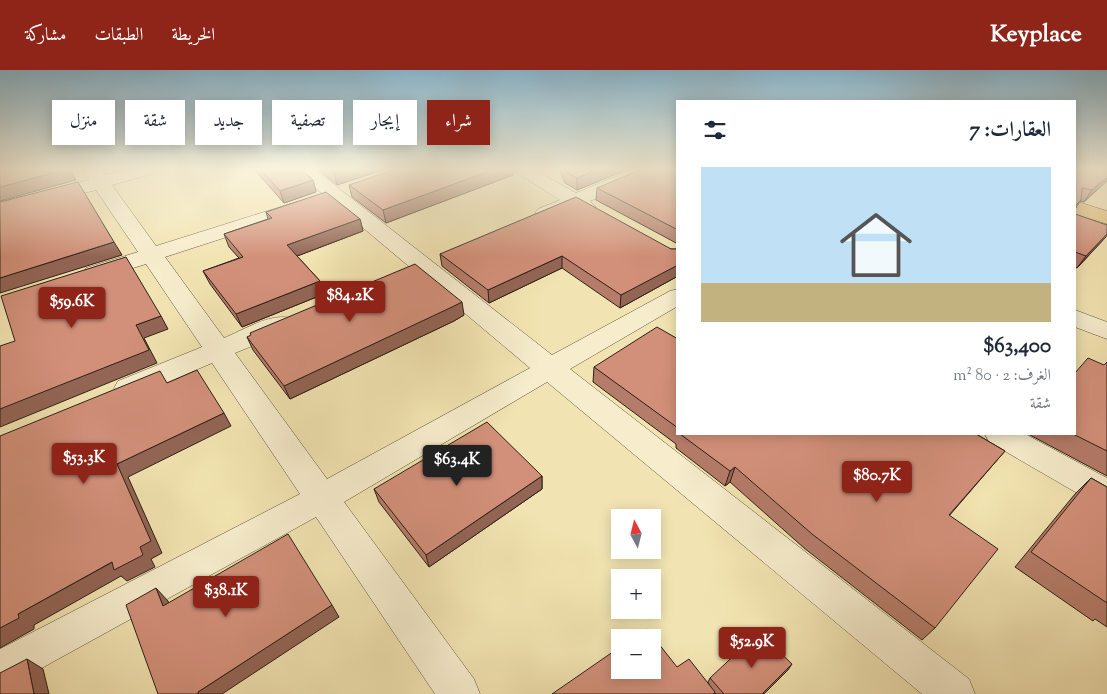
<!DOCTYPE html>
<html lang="ar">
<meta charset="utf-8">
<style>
:root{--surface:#fff;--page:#f6f6f7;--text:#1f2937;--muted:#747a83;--line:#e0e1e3;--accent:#8f2418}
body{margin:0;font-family:"Sorts Mill Goudy",Amiri,serif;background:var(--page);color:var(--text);direction:rtl;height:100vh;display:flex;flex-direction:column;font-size:19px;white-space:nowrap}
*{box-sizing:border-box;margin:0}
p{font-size:16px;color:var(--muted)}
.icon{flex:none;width:28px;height:28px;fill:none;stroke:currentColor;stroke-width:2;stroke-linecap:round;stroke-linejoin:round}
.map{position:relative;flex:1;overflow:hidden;direction:ltr}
.details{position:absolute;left:676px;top:30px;width:400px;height:335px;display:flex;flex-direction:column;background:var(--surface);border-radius:0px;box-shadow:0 2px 12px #0003;direction:rtl}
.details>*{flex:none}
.top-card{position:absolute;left:15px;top:30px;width:475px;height:45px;direction:rtl;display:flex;gap:10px}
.needle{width:32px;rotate:353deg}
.controls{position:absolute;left:611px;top:439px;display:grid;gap:10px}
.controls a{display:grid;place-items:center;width:50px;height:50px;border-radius:0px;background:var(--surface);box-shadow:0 2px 12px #0003;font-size:25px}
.price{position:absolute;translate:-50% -42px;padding:0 11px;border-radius:5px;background:var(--accent);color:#fff;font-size:16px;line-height:32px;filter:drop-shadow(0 1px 2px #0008)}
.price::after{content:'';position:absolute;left:50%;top:30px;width:15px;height:11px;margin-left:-8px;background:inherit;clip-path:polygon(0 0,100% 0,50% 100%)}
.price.selected{background:#222;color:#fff}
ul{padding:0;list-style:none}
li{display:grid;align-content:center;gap:10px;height:265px;padding:0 25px}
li+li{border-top:1px solid var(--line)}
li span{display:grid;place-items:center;height:155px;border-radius:0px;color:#555}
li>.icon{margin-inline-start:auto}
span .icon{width:90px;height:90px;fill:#fffc;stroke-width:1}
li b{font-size:21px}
h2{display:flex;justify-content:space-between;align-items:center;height:60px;padding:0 25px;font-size:21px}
.tag{padding:0 18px;border-radius:0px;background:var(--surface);box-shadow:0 2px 12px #0003;font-size:18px;line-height:45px}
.tag.selected{background:var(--accent);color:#fff}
header{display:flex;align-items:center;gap:30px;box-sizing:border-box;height:70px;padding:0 25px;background:var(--accent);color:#fff}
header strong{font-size:24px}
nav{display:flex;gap:28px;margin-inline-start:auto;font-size:18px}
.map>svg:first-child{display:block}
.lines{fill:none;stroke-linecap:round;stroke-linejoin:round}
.street-casing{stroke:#5e523d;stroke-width:1}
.highway-casing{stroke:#2c2116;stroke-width:1}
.street{fill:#f7edcd;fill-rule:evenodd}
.highway{fill:#e9c279;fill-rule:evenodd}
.wall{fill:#b57c69;stroke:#2c2116}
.shaded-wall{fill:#936555;stroke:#2c2116}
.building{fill:#d2907a;stroke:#2c2116}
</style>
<header>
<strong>Keyplace</strong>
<nav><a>الخريطة</a><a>الطبقات</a><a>مشاركة</a></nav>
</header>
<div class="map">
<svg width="1107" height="624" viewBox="0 0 1107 624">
<rect width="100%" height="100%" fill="#f2e4b2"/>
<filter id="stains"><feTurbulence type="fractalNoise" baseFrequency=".004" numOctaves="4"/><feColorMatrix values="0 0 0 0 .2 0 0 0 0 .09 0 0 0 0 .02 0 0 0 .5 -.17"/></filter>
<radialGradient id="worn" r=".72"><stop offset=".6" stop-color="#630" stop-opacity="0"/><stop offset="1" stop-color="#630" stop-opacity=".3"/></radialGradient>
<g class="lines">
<g class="street-casing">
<path id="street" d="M82,99H100L105,105L128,99H158L155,103L112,115L156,176L296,132H310L313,136L310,140L165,187L224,268C243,260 270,243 291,248L294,254L291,260L235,283L327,409L530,298L293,99H314L552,285L670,221L678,219V236L570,299L969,609L975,624H922L547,312L344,432L474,609L480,624H435L316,447L0,621V579L300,424L212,293L138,325L128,328L118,325L114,318L118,311L202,277L146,194L94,210L86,208L83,203L86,198L138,182L96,120L84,123L77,121L75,117L77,113L89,110Z
M511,99H533L576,123L633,99H658L655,103L590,131L596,137L593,141L586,143L574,138L552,147L545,149L538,147L535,143L538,139L560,130Z
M1075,240L1107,252V269L1075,257Z
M985,364H1025L1107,408V438L1096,434L989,372Z"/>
</g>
<g class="highway-casing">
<path id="highway" d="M1075,131L1107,141V154L1075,144Z"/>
</g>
<use href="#street" class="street"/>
<use href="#highway" class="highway"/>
</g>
<path class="wall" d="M254,99H300L313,110L316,122L284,133Z
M317,99H385L337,115Z
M559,99H628L577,120L565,113Z
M678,99V174L596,130L597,118Z
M1075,99H1107L1084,132L1080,131L1075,139Z
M513,105L386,153L352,127L349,115Z
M266,142L360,149L363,161L297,186L320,211L324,224L242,257L210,214L203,201L239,188L229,177L224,164L268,149Z
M1075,144L1104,169L1077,198L1075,197Z
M671,179H678V206L620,238L562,198L489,233L442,196L440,184Z
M464,245L454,251L290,329L253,280L247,267Z
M678,269V364H976L1005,381L949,446L935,558L922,570L804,478L730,412L725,416L676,378V374L593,312L594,297Z
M1107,292V406L1028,364H1075L1104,295Z
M542,406V419L429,497L379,432L374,419Z
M1091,408L1107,417V557L1095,549L1093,551L1015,497L1075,424Z
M788,600L764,624H716L715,623L714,624L708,612L710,608Z"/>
<path class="shaded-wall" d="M68,99H71L76,110L0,131V117Z
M346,99H385L337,115L334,103Z
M495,99H513V105L386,153L383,140Z
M599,99H628L577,120V108Z
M1107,107V111L1084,132L1092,120Z
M313,110L316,122L284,133L280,121Z
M1081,130L1075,139V136Z
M360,149L363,161L292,188L287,175Z
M1107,164V166L1104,169L1077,198L1086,186Z
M114,172L122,185L0,223V208Z
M562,186V198L489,233L488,220Z
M678,189V206L620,238L621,225Z
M320,211L324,224L242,257L236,244Z
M462,232L464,245L454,251L290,329L284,316Z
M161,246L168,259L144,268L157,293L0,357V339L136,255Z
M224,343L231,356L128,407L162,483L151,489L155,497L127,511L121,506L34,555V559L0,578V558L18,544L140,477L117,394Z
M735,397L730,412L725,416L730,401Z
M542,406V419L429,497L426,485Z
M156,518L168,531L175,548L163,536Z
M332,535L339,547L222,624H198V622Z
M27,589L43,599L49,624H34Z
M792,594L788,600L764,624H762Z"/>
<path class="building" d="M0,99H68L0,117Z
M260,99H300L313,110L280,121Z
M329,99H346L334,103Z
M396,99H495L383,140L349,115Z
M564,99H599L577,108L565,101Z
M642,99H678V160L597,118Z
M1075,99H1107V107L1092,120L1082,118L1081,130L1075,136Z
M78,112L114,172L0,208V132Z
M326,122L360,149L287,175L320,211L236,244L203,201L243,187L224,164L272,148L266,142Z
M576,127L671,179H678V195L621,225L562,186L488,220L440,184Z
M1075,144L1107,155V164L1086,186L1075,182Z
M126,187L161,246L136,255L149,280L0,339V276L15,271L1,226Z
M415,194L462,232L452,237L284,316L247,267L251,265L250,263Z
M657,257L678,269V358L594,297Z
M1088,288L1104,295L1107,292V381L1073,364H1075V303Z
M197,300L224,343L117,394L151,471L140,477L143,485L114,500L112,492L18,544L19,548L0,558V366L160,301L167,313Z
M487,352L542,406L426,485L374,419Z
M680,364H976L1005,381L949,445L998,479L935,558L812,464L735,397L730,401Z
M1091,408L1107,417V533L1031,482Z
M288,464L332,535L198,622V624H158L126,535L156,518L163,536Z
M647,559L677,597L689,589L715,622L713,624H552L620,577V600H652V568H634Z
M759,562L792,594L762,624H724L710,608Z
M27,589L34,624H0V603Z"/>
<linearGradient id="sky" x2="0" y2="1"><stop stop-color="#89b8d1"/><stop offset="0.53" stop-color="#f9f3dc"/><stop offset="1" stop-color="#f9f3dc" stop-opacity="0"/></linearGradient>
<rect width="1107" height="187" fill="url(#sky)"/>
<rect width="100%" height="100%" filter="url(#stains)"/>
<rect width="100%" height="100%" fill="url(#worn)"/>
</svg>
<div class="controls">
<a><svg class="needle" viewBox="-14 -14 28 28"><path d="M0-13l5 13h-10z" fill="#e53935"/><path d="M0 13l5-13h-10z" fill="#747a83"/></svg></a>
<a>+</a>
<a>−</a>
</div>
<b class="price" style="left:350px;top:253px">$84.2K</b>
<b class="price" style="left:72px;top:259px">$59.6K</b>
<b class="price" style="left:84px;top:415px">$53.3K</b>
<b class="price selected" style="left:457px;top:417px">$63.4K</b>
<b class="price" style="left:877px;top:433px">$80.7K</b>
<b class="price" style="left:226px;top:548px">$38.1K</b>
<b class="price" style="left:752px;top:599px">$52.9K</b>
<div class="top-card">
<a class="tag selected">شراء</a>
<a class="tag">إيجار</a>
<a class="tag">تصفية</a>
<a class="tag">جديد</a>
<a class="tag">شقة</a>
<a class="tag">منزل</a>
</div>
<section class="details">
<h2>العقارات: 7<svg class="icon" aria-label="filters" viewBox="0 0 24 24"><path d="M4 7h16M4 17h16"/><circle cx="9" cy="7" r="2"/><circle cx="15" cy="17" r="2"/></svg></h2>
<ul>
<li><span style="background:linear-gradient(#bfe0f5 75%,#c2b280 0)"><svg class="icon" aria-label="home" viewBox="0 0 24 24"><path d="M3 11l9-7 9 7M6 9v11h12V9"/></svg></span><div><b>$63,400</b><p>الغرف: 2 · 80 m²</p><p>شقة</p></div></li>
</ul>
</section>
</div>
